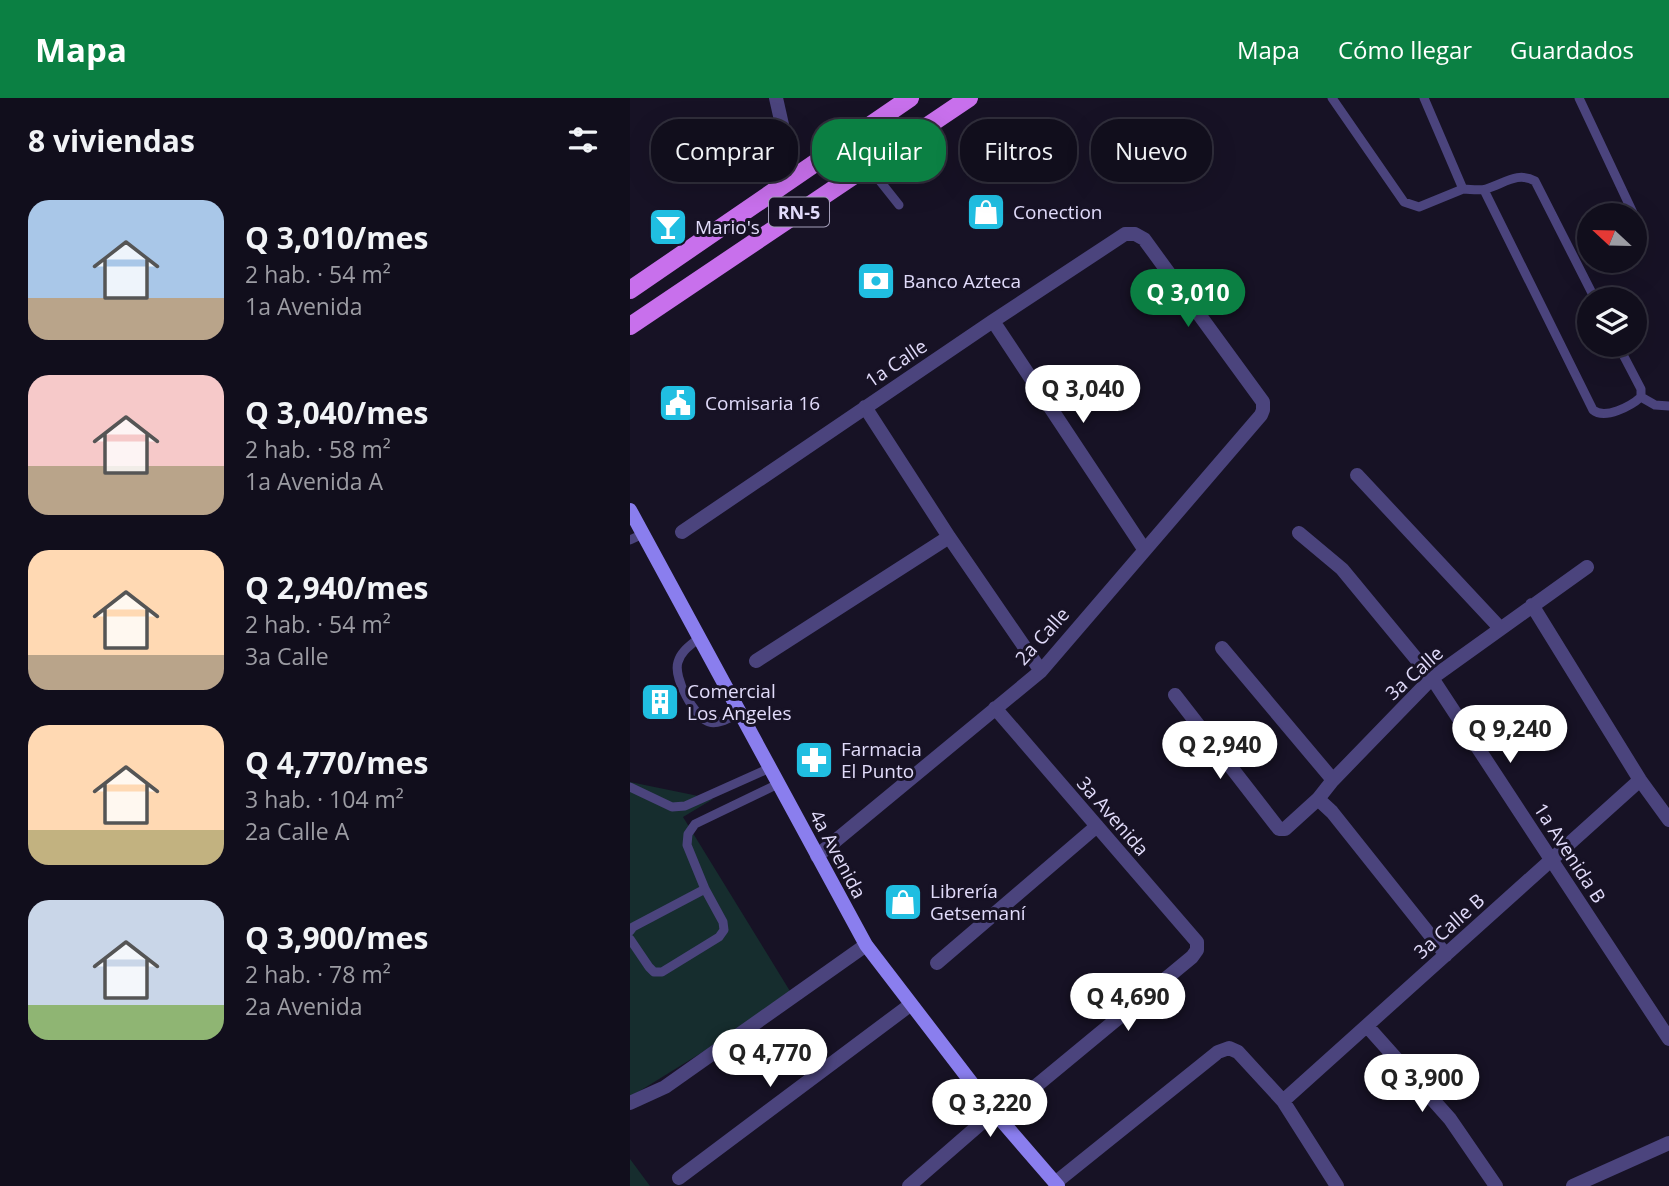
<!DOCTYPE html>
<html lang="es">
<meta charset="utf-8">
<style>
:root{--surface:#110e1c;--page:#1a1725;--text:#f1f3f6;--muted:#9c9ca3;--line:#302e3b;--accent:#0b8043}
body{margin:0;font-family:"Open Sans",sans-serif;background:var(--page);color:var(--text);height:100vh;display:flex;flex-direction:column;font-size:26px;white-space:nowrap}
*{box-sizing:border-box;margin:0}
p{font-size:23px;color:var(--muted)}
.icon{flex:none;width:38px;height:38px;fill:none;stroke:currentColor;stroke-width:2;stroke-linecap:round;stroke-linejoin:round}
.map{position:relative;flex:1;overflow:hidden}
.side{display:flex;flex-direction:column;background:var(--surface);width:630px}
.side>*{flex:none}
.hud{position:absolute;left:21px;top:21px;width:665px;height:63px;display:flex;gap:14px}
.needle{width:46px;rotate:292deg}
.tools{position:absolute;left:947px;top:105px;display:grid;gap:14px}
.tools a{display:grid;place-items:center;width:70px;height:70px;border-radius:50%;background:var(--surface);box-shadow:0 7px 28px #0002,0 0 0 2px var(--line);font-size:35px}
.price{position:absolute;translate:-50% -60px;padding:0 16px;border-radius:24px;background:#fff;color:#222;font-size:23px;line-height:46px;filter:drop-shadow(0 2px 4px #0008)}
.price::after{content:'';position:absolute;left:50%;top:42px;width:21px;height:16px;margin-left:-10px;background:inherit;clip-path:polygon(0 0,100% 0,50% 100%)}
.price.current{background:var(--accent);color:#fff}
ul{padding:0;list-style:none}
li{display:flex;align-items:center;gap:21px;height:175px;padding:0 28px}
li span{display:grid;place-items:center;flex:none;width:196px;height:140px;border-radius:21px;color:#555}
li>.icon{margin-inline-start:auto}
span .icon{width:84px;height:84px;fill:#fffc;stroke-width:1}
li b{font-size:30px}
h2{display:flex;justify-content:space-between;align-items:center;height:84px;padding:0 28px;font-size:30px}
.tag{padding:0 24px;border-radius:28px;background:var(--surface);box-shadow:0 7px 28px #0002,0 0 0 2px var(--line);font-size:24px;line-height:63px}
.tag.current{background:var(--accent);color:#fff}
header{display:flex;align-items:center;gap:42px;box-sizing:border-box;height:98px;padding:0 35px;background:var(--accent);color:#fff}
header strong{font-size:33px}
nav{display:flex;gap:38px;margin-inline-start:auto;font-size:24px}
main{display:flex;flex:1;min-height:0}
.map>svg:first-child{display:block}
.green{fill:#162d2e}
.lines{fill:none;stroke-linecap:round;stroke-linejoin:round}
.lane{stroke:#4b447d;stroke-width:9}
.street{stroke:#4b447d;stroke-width:14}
.secondary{stroke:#8a7eee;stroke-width:14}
.primary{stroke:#c870ec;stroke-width:18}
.labels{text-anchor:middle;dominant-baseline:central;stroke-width:6;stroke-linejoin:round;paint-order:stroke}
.shield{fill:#171225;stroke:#a49fba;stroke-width:2}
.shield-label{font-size:18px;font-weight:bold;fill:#e1dbfa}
.poi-label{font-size:19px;fill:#e1dbfa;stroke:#171225;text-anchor:start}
.street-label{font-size:19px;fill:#e1dbfa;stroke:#171225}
</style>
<header>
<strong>Mapa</strong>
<nav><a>Mapa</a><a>Cómo llegar</a><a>Guardados</a></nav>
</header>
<main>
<section class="side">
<h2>8 viviendas<svg class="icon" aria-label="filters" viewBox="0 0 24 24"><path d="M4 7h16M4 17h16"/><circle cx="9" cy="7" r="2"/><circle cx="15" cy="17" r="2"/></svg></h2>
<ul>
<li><span style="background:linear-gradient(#a9c7e8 70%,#b9a48a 0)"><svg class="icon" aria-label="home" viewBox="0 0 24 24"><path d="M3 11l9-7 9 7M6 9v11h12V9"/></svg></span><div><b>Q 3,010/mes</b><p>2 hab. · 54 m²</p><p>1a Avenida</p></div></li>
<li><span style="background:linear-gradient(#f6c9c9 65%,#b9a48a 0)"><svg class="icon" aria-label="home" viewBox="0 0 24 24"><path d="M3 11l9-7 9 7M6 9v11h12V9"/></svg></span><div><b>Q 3,040/mes</b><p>2 hab. · 58 m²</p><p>1a Avenida A</p></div></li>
<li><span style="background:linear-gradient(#ffd9b3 75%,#b9a48a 0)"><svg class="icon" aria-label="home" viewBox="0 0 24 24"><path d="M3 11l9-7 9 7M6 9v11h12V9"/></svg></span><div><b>Q 2,940/mes</b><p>2 hab. · 54 m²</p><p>3a Calle</p></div></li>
<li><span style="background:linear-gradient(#ffd9b3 75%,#c2b280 0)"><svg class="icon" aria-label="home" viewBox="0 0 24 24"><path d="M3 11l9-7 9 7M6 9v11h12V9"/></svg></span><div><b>Q 4,770/mes</b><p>3 hab. · 104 m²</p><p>2a Calle A</p></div></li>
<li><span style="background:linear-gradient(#c9d6e8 75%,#8fb573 0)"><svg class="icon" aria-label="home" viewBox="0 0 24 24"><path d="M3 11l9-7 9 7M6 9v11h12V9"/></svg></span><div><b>Q 3,900/mes</b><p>2 hab. · 78 m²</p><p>2a Avenida</p></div></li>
</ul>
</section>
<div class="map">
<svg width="1039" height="1088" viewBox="0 0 1039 1088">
<rect width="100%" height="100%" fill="#171225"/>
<path class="green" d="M0,684L83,701L53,719L163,898L0,999Z
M0,1061L20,1088H0Z"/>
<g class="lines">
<path class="lane" d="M702,0L774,104L789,109L833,91L794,0
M949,0L1004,117
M238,68L269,107
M833,91C840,91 849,93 856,91C874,86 887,73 905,83L965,201
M854,92L963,312C975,322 1001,308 1011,299V291L988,247
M1004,118L1013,135
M1011,299L1025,307L1039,308
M0,442L13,436
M69,540C61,547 51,553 48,564C43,579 64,619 79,624C89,627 101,619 110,615
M0,689L42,709L55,708L140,670
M0,833L3,829L75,791
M0,841L19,869L24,874H32L89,839L94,832L93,824L75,791L57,747L58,736L65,726L148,686"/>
<path class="street" d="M146,0L164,80
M363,223L514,451
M235,309L319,439L411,573
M727,377L870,530
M52,434L363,223L495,136H505L514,141L633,304V312L631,317L411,573L187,758
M669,435L712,471L802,580L1039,941
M902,507L1010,682L1039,722
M592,550L703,682
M126,563L319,439
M545,597L649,731H655L688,701L703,682L802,580L957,469
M365,610L567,844V852L562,859L400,993
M688,701L702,714L816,857
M307,865L467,728
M737,928L820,1021L866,1088
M653,1003L1010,682
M0,1005L35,989L236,847
M49,1080L280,907
M425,1085L588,954L599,950L608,954L653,1003L707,1088
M279,1088L364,1014
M943,1088L1039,1045"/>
<path class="secondary" d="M0,412L236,847L364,1014L428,1088"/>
<path class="primary" d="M0,192L280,0
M0,228L339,0"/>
</g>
<defs>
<g id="shop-square" transform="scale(2.0125)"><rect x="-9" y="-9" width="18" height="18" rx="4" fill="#20bee1" stroke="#171225"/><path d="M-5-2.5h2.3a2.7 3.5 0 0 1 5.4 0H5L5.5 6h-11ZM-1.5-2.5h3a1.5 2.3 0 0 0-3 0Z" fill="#fff"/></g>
<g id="bar-square" transform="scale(2.0125)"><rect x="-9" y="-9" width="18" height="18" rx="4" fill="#20bee1" stroke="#171225"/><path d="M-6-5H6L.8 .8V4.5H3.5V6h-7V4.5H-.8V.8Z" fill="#fff"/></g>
<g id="bank-square" transform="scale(2.0125)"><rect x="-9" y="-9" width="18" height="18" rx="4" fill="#20bee1" stroke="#171225"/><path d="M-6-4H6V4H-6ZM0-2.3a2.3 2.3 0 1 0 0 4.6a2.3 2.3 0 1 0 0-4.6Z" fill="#fff"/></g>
<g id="civic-square" transform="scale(2.0125)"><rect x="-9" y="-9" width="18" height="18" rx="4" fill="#20bee1" stroke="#171225"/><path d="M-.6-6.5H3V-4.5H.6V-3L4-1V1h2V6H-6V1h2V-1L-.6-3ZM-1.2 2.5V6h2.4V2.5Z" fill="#fff"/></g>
<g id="building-square" transform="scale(2.0125)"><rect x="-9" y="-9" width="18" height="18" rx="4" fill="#20bee1" stroke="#171225"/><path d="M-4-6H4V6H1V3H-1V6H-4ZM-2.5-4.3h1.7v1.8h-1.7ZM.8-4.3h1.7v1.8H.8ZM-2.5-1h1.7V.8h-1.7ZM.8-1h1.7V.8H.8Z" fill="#fff"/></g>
<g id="pharmacy-square" transform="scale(2.0125)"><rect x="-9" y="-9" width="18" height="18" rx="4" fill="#20bee1" stroke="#171225"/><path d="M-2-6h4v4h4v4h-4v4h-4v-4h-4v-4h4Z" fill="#fff"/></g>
</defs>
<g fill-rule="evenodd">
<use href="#shop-square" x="356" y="114"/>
<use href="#bar-square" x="38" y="129"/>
<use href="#bank-square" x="246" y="183"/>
<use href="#civic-square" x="48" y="305"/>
<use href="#building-square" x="30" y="604"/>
<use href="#pharmacy-square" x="184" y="662"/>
<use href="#shop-square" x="273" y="804"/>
</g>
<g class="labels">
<rect class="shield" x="139" y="99.5" width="60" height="29" rx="5"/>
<g class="shield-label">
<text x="169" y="114">RN-5</text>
</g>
<g class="poi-label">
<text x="383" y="114">Conection</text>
<text x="65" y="129">Mario's</text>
<text x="273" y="183">Banco Azteca</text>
<text x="75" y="305">Comisaria 16</text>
<text x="57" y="593">Comercial<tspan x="57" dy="22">Los Angeles</tspan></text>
<text x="211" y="651">Farmacia<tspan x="211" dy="22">El Punto</tspan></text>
<text x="300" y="793">Librería<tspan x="300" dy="22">Getsemaní</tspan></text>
</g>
<g class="street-label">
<text transform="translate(266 265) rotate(-34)">1a Calle</text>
<text transform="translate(412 538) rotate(-48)">2a Calle</text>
<text transform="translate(784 575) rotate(-42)">3a Calle</text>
<text transform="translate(483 718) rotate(49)">3a Avenida</text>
<text transform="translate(940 755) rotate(57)">1a Avenida B</text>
<text transform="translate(208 756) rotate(62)">4a Avenida</text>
<text transform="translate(819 828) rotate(-42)">3a Calle B</text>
</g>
</g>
</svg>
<div class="tools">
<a><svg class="needle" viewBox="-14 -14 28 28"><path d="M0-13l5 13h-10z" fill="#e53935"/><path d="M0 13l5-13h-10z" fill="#9c9ca3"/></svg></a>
<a><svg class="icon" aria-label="layers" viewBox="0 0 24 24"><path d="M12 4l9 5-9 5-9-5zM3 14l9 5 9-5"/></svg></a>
</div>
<b class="price current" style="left:558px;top:231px">Q 3,010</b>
<b class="price" style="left:453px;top:327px">Q 3,040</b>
<b class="price" style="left:880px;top:667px">Q 9,240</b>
<b class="price" style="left:590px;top:683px">Q 2,940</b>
<b class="price" style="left:498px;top:935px">Q 4,690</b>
<b class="price" style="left:140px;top:991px">Q 4,770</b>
<b class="price" style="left:792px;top:1016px">Q 3,900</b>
<b class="price" style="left:360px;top:1041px">Q 3,220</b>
<div class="hud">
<a class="tag">Comprar</a>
<a class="tag current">Alquilar</a>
<a class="tag">Filtros</a>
<a class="tag">Nuevo</a>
</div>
</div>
</main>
